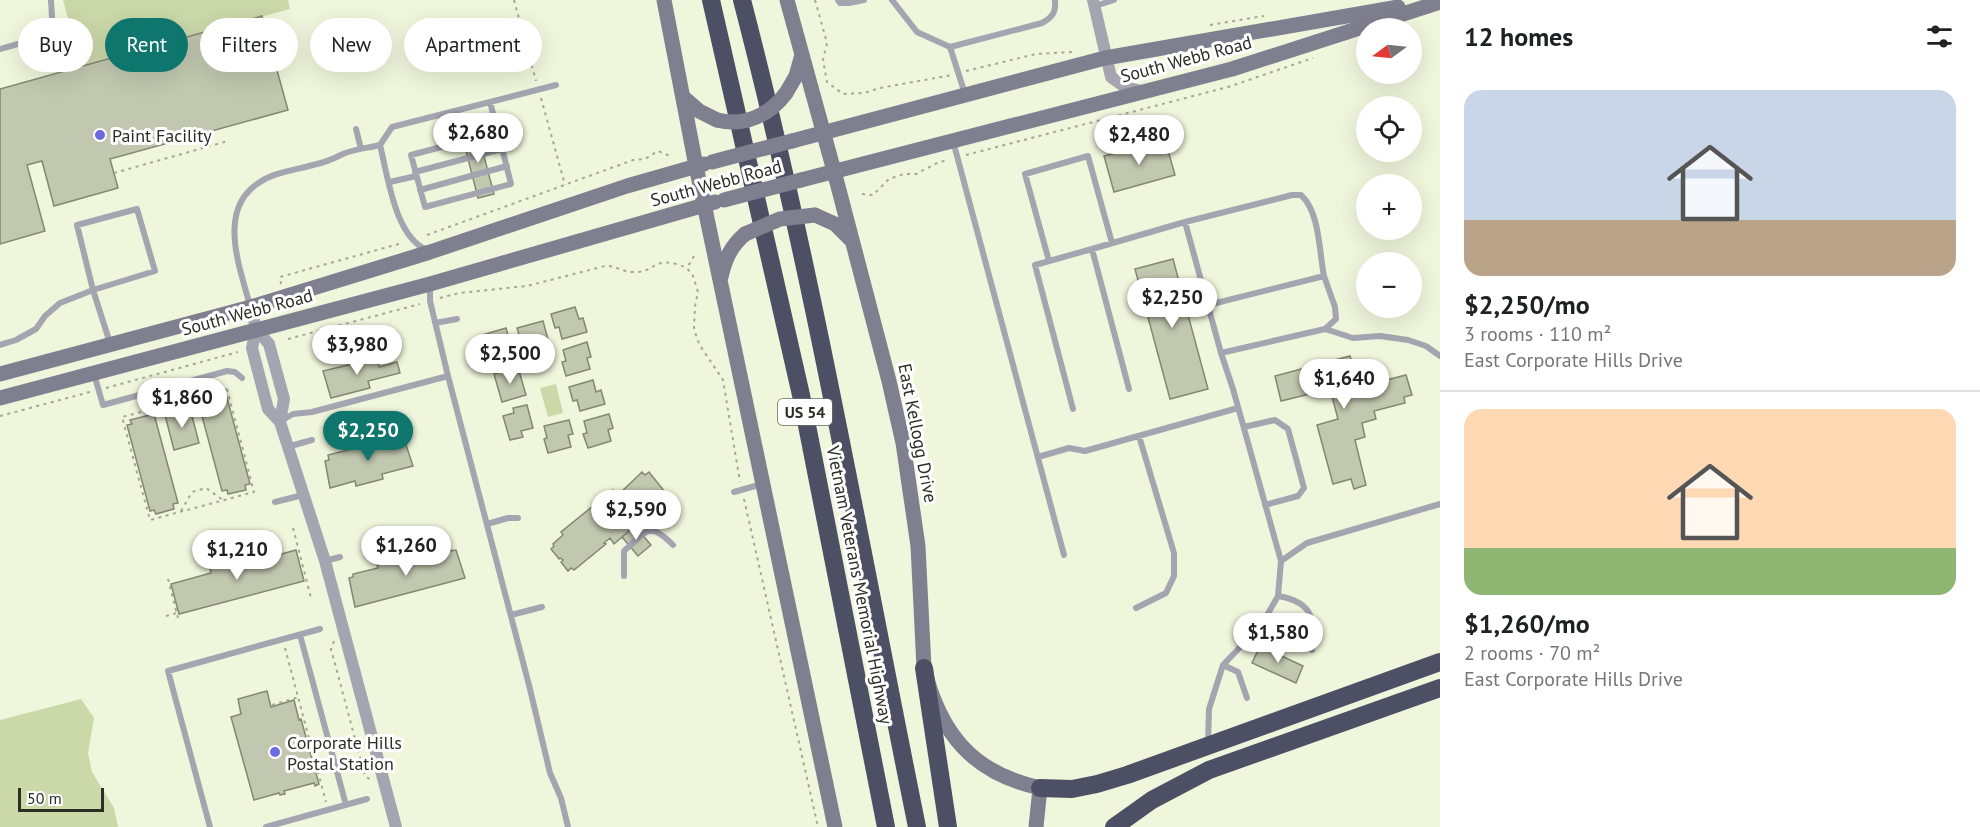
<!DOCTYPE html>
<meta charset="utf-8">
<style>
:root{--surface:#fff;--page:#f6f6f6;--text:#202124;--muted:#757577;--line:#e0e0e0;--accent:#0f766e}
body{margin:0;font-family:"PT Sans",sans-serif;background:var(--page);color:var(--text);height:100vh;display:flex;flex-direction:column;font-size:22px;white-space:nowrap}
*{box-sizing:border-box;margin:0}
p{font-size:20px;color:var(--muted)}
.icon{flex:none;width:33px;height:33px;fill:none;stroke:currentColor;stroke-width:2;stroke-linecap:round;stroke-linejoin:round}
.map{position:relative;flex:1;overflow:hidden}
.drawer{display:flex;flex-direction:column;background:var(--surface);width:540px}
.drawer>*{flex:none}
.top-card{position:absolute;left:18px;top:18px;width:570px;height:54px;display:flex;gap:12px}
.needle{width:39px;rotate:255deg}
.buttons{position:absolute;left:1356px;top:18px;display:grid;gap:12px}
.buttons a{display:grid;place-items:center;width:66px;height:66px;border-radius:50%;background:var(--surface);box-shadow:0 6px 24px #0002;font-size:30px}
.scale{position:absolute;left:18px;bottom:15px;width:86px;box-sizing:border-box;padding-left:6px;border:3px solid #2b2e24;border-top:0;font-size:16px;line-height:21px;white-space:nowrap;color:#2b2e24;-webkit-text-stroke:4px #fff;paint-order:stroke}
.price{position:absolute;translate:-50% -51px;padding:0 14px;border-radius:21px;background:#fff;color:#222;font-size:20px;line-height:39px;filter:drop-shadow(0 2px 3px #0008)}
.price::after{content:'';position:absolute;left:50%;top:36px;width:18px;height:14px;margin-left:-9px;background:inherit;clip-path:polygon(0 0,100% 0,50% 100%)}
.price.current{background:var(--accent);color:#fff}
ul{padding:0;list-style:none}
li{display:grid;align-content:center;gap:12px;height:318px;padding:0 24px}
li+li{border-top:2px solid var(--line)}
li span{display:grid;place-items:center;height:186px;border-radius:18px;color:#555}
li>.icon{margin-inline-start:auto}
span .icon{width:108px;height:108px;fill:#fffc;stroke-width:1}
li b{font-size:26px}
h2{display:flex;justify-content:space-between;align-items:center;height:72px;padding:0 24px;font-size:26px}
.chip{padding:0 21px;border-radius:27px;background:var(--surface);box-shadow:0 6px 24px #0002;font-size:21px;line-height:54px}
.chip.current{background:var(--accent);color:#fff}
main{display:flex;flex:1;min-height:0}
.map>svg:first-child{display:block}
.green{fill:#cbd8a8}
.building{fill:#c1c8af;stroke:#828871;stroke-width:1.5}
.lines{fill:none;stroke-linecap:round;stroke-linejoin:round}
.path{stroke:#a2a894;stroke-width:2;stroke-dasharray:3 4.5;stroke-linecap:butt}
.service{stroke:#a4a5b0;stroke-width:6}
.minor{stroke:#a4a5b0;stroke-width:12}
.secondary{stroke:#7e8090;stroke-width:15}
.motorway{stroke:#4d4f65;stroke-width:18}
.secondary-bridge{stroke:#7e8090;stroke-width:15}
.poi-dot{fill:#6c69e3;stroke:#fff;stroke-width:2}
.labels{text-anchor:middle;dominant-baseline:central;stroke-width:6;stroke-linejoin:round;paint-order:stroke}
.shield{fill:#fff;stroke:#6b6d66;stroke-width:1.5}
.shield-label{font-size:16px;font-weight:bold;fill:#2b2e24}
.street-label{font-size:18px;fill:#2b2e24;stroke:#fff}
.poi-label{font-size:18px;fill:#2b2e24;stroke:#fff;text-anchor:start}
</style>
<main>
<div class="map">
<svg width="1440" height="827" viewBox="0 0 1440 827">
<rect width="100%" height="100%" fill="#eff6dc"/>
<path class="green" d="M63,0H288L290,9L81,66Z
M556,384L563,413L548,417L540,388Z
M81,699L94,718L88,753L92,772L114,808L118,827H0V720Z"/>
<path class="building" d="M262,16L288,110L110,159L118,188L54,206L42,161L27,165L45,231L0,244V89Z
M477,130L494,194L478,198L462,135Z
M1165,140L1175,175L1114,192L1104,156Z
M1173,259L1208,389L1170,399L1135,269Z
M575,307L579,319L583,318L587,332L562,339L559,327L555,328L551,314Z
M543,321L549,343L524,351L517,328Z
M506,328L513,353L502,355L503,360L490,363L482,335Z
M587,342L591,357L587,358L590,369L566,376L562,362L566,361L563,350Z
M363,355L364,361L377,357L379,367L397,362L400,373L368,381L370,388L331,398L323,371L352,364L350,359Z
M1350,356L1357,381L1365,379L1367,385L1406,375L1412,395L1404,397L1405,403L1374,411L1376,419L1362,423L1365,437L1355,440L1366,485L1354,489L1351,479L1333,484L1317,425L1338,419L1330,389L1281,401L1275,376Z
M507,370L509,374L519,371L526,395L502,402L494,374Z
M593,380L596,392L601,390L605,404L580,411L577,400L573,401L569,387Z
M186,391L190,408L175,412L170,395Z
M226,394L250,484L245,485L246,490L228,494L227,490L222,491L198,401Z
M527,405L533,428L521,431L523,437L510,440L503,416L514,413L513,408Z
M190,408L199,443L174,450L165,415Z
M154,414L178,503L173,504L174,509L156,514L154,510L150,511L127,425L132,424L130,420Z
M609,414L613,428L608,430L611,441L588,448L583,434L587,433L584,421Z
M569,420L573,434L568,435L571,447L548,453L544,439L547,438L544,426Z
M365,433L367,445L399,436L400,440L404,439L413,466L382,474L383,479L356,486L355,481L330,488L325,461L329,460L328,455L360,447L356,435Z
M642,472L645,475L649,472L665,492L662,494L663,496L632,519L636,525L614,544L610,538L604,543L606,544L574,570L571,568L568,571L561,562L563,560L560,558L559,559L551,549L554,546L553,544L563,535L561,532L593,506L594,508L613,490L618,495Z
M635,526L651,545L638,556L622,537Z
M408,536L413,556L396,560L390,540Z
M450,548L451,551L456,550L465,578L355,607L349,578L353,577V574L378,568L377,565Z
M296,550L304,581L179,614L171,584L211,573L210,569L227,564V561L237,558L238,561L255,557L256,561Z
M1260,646L1303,666L1296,683L1252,663Z
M267,691L271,707L294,700L299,720L301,719L319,784L315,786L314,783L284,791L285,794L280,795L279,793L254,800L231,717L241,714L238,699Z"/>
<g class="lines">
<path class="path" d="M514,0L536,81
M815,0L827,43L823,60L827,82L843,94L864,93L880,88L952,75
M1210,25L1264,16
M966,71L1036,54L1072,52
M541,98L565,185
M966,155L1228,87L1313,58
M114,173L228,141
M862,194L873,195L889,179L904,174H916L939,162L949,160
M427,235L633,160L645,159L658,151L670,156
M694,256L687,268L693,276L698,292L695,306L694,328L697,339L701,347L723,380L740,482
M281,284L280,277L402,243
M440,298L459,293L527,286L605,266C615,265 623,272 632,272C656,274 653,253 687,268
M288,339L420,304
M106,388L238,352
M227,389L254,492L150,520L122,417L164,406L173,407L189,403L196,398Z
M0,416L90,392
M744,499L818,827
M181,511L192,492L206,488L223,500
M293,528L311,598
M168,579L178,618
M166,616L177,613
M334,641L331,649L365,776L371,780
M285,648L326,802
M272,705L299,697"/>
<path class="service" d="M838,0L840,3H849L864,0
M892,0L917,32L950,47L1042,23C1053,17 1056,12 1055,0
M1095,6L1114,0
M950,47L965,94
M0,49L53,34L51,0
M490,102L498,132L411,155L425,207L511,184L498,132
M356,129L361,149
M953,141L1064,555
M380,145C388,177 395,237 427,250
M415,172L502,149
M390,182L416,176
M420,190L507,166
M1049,261L1025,174L1088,156L1112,243
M430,284V301L448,376L529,685L550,773L561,798L568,827
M1208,305L1324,276L1335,307L1336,319L1325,329
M250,306C240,267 216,209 260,182C275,172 296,170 313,165C324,163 333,159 343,154C354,149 368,148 380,145L392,127L556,85
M435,323L457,319
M0,345L16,340L36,329L45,316L60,303L93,290L77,225L137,209L155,271L93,290L110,343
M1221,353L1325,329L1353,338L1380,336L1408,340L1426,346L1440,356
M94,374L103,405L227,371L235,372L242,378
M1129,389L1092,249L1185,222
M1073,409L1035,265L1092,249
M281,421L293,414L312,412L448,376
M1244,427L1275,420L1288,429L1304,488L1298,496L1265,505
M287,447L312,440
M1038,457L1069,448L1085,451L1238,408
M734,492L762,484
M275,502L303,495
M487,524L508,518H518
M325,561L340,557
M1281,561L1307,543L1440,504
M624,576V551C646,532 648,520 673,545
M1278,596C1313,602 1315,618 1312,650
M1136,608L1166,593L1174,576V553L1139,436
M511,615L542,607
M300,635L346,805
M1223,665L1238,672L1247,698
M1208,743L1209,709L1223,665L1262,624L1278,596L1281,561L1233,389L1221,353L1185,222L1292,195H1301C1320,212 1319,252 1324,276
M210,827L168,671L320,629
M266,827L367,799"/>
<path class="minor" d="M1093,0L1111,77L1125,87L1141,91
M251,307L256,329L269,344L284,399L280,422L325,561L396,827
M256,329L252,348L268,409L280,422"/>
<path class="secondary" d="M664,0L696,166L835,827
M787,0L834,171L889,381L903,443L918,546L924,668C940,733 972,773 1040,788L1036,827
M786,93L796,76L801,58
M683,97L699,111L717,120
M792,141L1105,58L1398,7
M801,180L1232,69L1440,2
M815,215L835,224L850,239
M721,277C725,259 731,246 745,234
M0,374L251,307L430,252L627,186L704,164
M0,398L430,284L715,202"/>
<path class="motorway" d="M711,0L801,395L886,827
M742,0C813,273 861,551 917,827
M924,668L948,827
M1040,788L1072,789L1097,784L1127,775L1440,662
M1114,827L1152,800L1209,770L1440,688"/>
<path class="secondary-bridge" d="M717,120C744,127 770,115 786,93
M712,162L792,141
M724,200L801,180
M745,234L780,219L815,215"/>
</g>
<g class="poi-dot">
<circle cx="100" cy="135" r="6"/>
<circle cx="275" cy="752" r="6"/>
</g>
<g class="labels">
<rect class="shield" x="778" y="399" width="54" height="26" rx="4.5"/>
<g class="shield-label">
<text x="805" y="412">US 54</text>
</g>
<g class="street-label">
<text transform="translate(1186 59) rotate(-15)">South Webb Road</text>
<text transform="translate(716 183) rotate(-15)">South Webb Road</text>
<text transform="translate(247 312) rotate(-15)">South Webb Road</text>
<text transform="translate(918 433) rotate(79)">East Kellogg Drive</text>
<text transform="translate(860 585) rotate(79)">Vietnam Veterans Memorial Highway</text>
</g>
<g class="poi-label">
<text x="112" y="135">Paint Facility</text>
<text x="287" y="742">Corporate Hills<tspan x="287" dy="21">Postal Station</tspan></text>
</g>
</g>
</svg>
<div class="buttons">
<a><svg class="needle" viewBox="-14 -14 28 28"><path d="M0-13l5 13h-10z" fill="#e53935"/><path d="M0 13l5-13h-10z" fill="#757577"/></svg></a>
<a><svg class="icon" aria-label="locate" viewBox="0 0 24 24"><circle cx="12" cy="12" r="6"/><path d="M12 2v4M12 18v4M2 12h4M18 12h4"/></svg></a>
<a>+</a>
<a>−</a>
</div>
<div class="scale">50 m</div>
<b class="price" style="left:478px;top:164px">$2,680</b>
<b class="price" style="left:1139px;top:166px">$2,480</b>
<b class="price" style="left:1172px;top:329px">$2,250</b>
<b class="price" style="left:357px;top:376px">$3,980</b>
<b class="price" style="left:510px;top:385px">$2,500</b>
<b class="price" style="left:1344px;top:410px">$1,640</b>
<b class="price" style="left:182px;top:429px">$1,860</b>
<b class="price current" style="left:368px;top:462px">$2,250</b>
<b class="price" style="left:636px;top:541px">$2,590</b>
<b class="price" style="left:406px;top:577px">$1,260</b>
<b class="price" style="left:237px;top:581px">$1,210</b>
<b class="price" style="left:1278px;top:664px">$1,580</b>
<div class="top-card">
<a class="chip">Buy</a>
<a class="chip current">Rent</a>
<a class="chip">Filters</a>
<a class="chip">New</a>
<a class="chip">Apartment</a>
</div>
</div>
<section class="drawer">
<h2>12 homes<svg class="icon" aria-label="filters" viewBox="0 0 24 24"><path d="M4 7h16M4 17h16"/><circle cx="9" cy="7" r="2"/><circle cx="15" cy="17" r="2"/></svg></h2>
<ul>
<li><span style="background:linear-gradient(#c9d6e8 70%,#b9a48a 0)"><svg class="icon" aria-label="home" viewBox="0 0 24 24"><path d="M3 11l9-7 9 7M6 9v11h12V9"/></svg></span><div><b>$2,250/mo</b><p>3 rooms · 110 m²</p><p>East Corporate Hills Drive</p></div></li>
<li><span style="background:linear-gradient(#ffd9b3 75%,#8fb573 0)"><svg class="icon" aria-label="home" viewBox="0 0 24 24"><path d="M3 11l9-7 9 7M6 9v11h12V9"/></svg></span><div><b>$1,260/mo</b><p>2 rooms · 70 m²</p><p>East Corporate Hills Drive</p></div></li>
</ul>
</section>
</main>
